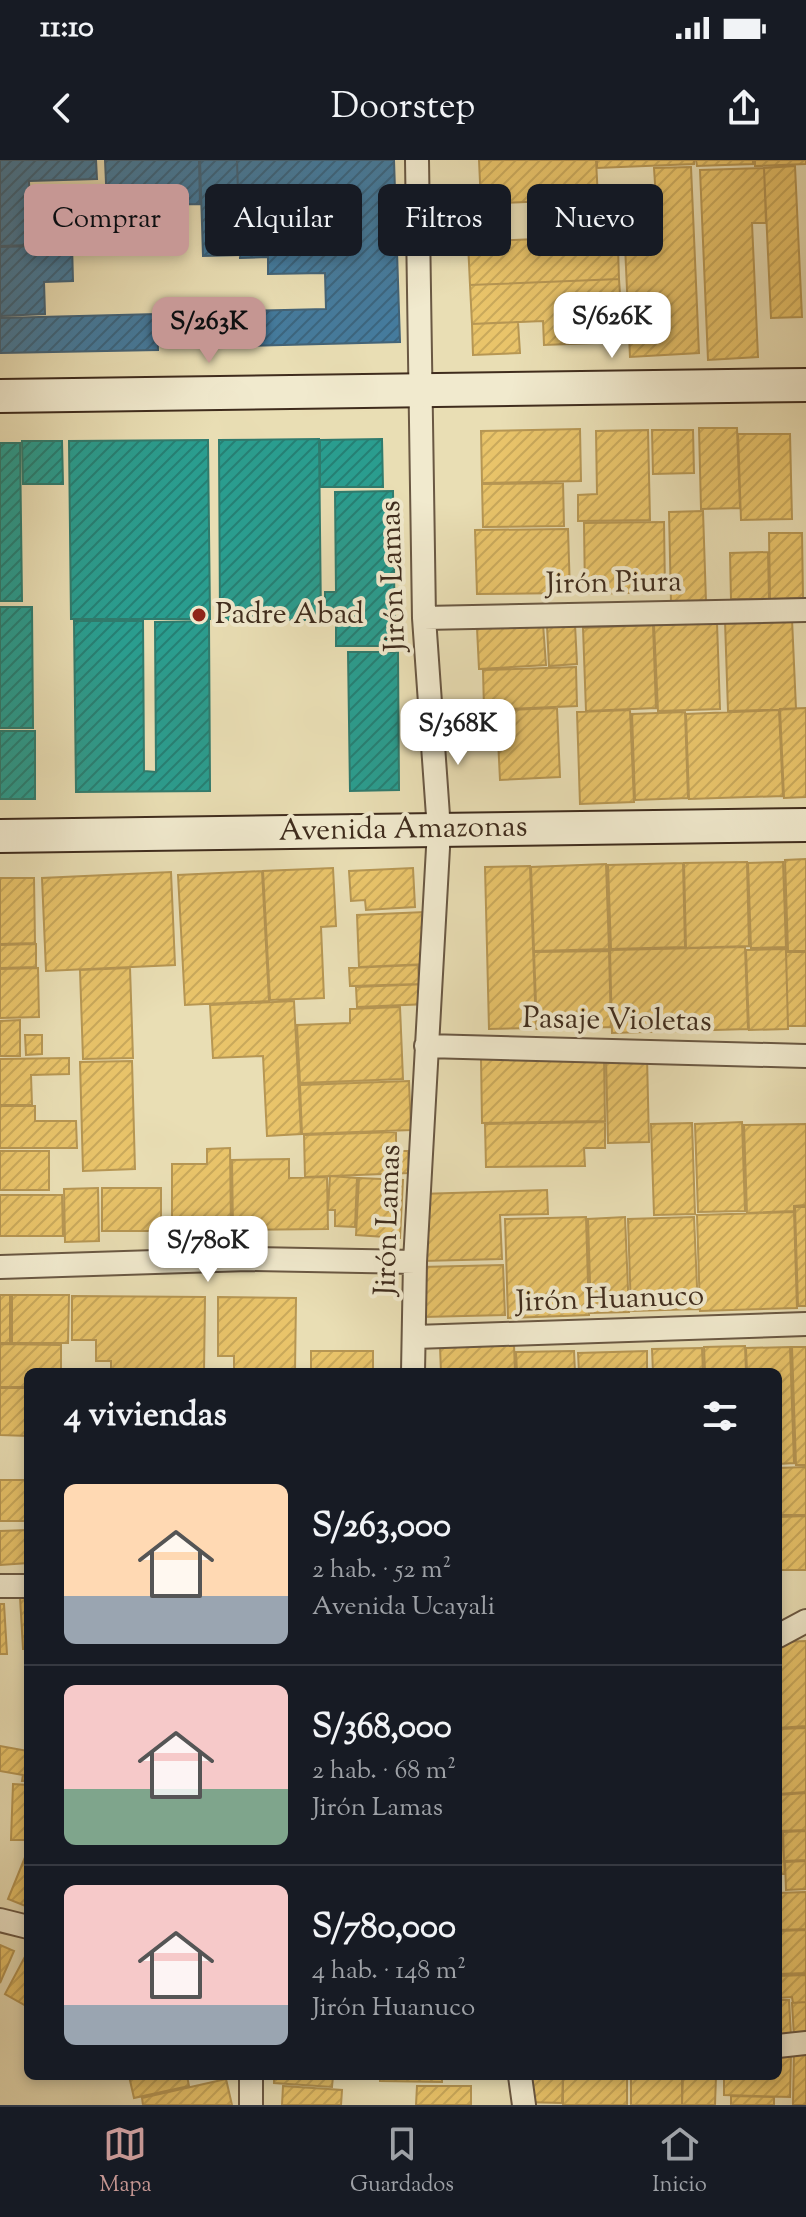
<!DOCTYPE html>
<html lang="es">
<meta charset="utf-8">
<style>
:root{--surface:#171b24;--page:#242831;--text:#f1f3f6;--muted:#9ea1a6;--line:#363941;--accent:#c59692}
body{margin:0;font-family:"Sorts Mill Goudy",serif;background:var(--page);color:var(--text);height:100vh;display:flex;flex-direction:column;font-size:30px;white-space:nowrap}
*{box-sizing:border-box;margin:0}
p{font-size:26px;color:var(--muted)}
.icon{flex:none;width:44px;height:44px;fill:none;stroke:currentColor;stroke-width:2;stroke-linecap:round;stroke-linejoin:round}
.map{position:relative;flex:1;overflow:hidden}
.details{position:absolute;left:24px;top:1208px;width:758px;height:712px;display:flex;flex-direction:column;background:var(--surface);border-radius:12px;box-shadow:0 4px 12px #0003}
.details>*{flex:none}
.top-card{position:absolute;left:24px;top:24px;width:758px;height:72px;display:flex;gap:16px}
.price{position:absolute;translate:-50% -68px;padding:0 18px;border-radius:16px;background:#fff;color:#222;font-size:26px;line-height:52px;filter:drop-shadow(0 2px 4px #0008)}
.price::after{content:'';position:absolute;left:50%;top:48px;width:24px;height:18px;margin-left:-12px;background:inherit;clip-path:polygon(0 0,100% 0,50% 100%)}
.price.active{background:var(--accent);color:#111}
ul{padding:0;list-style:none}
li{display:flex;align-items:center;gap:24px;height:200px;padding:0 40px}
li+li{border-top:2px solid var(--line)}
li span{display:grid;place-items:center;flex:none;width:224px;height:160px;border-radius:12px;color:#555}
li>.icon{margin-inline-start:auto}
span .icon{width:96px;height:96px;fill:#fffc;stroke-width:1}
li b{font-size:34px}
h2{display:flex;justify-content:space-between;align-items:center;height:96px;padding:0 40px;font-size:34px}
.pill{padding:0 28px;border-radius:12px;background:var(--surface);box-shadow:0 4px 12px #0003;font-size:28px;line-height:72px}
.pill.active{background:var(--accent);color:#111}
.status{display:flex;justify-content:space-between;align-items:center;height:56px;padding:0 40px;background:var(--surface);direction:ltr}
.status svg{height:22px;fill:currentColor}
header{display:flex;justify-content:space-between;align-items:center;height:104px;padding:0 40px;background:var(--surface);font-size:36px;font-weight:600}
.tab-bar{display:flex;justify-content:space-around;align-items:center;height:112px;border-top:2px solid var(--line);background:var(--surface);font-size:22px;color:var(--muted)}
.tab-bar a{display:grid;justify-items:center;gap:4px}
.tab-bar .active{color:var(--accent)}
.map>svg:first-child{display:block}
.homes{fill:url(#homes-hatch);stroke:#b69653;stroke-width:2}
.schools{fill:url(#schools-hatch);stroke:#307b6d;stroke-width:2}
.public{fill:url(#public-hatch);stroke:#436377;stroke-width:2}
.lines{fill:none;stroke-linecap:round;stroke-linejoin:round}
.street-casing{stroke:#6a5843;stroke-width:26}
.secondary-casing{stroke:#3f2c1d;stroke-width:36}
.street{stroke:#f1eace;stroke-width:22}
.secondary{stroke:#f1eace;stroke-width:32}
.poi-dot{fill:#8f2418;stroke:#f1eace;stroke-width:3}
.labels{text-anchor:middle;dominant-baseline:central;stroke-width:8;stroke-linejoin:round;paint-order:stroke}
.street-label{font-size:30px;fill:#3f2c1d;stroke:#f1eace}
.poi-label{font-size:30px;fill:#3f2c1d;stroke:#f1eace;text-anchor:start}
</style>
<div class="status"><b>11:10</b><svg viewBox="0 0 49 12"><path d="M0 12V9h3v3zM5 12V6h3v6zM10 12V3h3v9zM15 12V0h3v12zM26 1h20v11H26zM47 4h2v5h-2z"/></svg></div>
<header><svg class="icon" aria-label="back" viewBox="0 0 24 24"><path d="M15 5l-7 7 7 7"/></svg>Doorstep<svg class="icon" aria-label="share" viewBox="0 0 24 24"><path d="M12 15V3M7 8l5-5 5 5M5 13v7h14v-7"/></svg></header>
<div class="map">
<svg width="806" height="1945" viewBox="0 0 806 1945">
<defs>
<pattern id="homes-hatch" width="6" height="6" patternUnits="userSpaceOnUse" patternTransform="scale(2)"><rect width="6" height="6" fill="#e9c46a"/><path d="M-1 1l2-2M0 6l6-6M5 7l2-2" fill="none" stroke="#c9a95b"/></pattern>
<pattern id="schools-hatch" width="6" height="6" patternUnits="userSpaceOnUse" patternTransform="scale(2)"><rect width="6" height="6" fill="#2a9d8f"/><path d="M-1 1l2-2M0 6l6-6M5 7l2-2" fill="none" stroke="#258074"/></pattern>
<pattern id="public-hatch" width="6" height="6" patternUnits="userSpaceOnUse" patternTransform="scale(2)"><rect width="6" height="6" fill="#457b9d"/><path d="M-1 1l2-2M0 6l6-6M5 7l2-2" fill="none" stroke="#3b657f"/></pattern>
</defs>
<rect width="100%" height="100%" fill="#e9deb4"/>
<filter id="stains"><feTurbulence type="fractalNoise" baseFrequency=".0025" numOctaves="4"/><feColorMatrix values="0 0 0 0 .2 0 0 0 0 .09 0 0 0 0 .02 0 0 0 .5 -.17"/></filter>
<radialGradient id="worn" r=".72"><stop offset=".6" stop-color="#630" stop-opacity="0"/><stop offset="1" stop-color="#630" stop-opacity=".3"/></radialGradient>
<path class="homes" d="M479,0H596L598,39L481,44Z
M597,0H694V4L597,8Z
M696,0H753V4L697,6Z
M755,0H806V4L755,6Z
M795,6L802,157L771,158L764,8Z
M691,7L699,193L630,197L623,40L656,39L654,8Z
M764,8L766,63H752L758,197L708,200L700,10Z
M617,55L619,119L470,125L468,82L581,77L580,56Z
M619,119L623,182L544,185L543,161L472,164L470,125Z
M518,162L520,193L473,195L472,164Z
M699,268H737L740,348L701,349Z
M580,269L581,321L482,323L481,271Z
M648,270L650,360L578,361V335L597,334L596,271Z
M652,270H693L694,313L653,314Z
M738,274H790L792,359L741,360Z
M563,323L564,366L483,367L482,324Z
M703,351L706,442H671L669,352Z
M664,362L665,432L585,434L584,363Z
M568,369L570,433L477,434L475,370Z
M769,373H802L803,438L770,439Z
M768,392L769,439H731L730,393Z
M792,459L796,549L728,551L725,461Z
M717,463L720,549L658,551L654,465Z
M543,464L546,505L479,509L477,468Z
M575,464L577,504L549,506L547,466Z
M653,465L656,548L586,551L583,468Z
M576,507L577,546L484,550L483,510Z
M557,548L560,617L500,620L498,579L487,580L485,551Z
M806,548V637L784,638L780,549Z
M630,550L634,642L580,644L577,552Z
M779,550L783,636L689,639L686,554Z
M685,552L688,638L635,640L632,554Z
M806,699V791H788L785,700Z
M747,702L749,786L686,788L684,703Z
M783,702L786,787L751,788L748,703Z
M683,703L685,787L611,789L608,705Z
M606,704L609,789L534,791L531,707Z
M530,706L536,868L489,869L485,707Z
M333,708L336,766L321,767L324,838L270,840L263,711Z
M413,708L415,747L366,750L365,740L351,741L349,711Z
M262,711L269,841L185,845L178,715Z
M171,712L175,805L46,811L42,718Z
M0,718H34L35,783L0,784Z
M425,752L428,804L359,807L357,755Z
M36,784V807L0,808V785Z
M745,787L748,869L612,873L610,790Z
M786,789L788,869L749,870L746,790Z
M609,791L611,867L537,869L534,792Z
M786,792H806V866H788Z
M418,805L419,824L350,826L349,808Z
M38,808L39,857L0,858V809Z
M130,808L133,898L83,899L80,810Z
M427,824L428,844L357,847L356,827Z
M294,841L301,974L267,976L263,896L213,898L210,845Z
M400,847L403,919L300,923L297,865L350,863V849Z
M20,860V896H0V861Z
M25,875H42V894L26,895Z
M604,896L605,961L482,963L481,898Z
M647,897L649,982L608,983L606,898Z
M69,898V914L31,915L32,945H0V899Z
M132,901L135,1009L83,1011L80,902Z
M409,921L411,970L302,974L300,925Z
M0,946H35V961H76L77,988H0Z
M605,962V988H584L585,1006L486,1007L485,964Z
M742,962L745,1051L698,1052L695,964Z
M692,963L695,1054L654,1055L651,964Z
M806,964V1045L794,1046V1051L747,1053L744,965Z
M396,972V991H408L409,1013L305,1017L304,975Z
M230,988L231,1070H172V1004H207V989Z
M0,991H49V1030H0Z
M289,999V1018L327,1017L328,1069L233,1070L232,1000Z
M330,1016L357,1018L355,1067L335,1066V1050H328Z
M359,1018L403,1020L400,1078L356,1075Z
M98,1028L99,1081L65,1082L64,1029Z
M102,1028H161V1071H102Z
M547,1030L548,1054L500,1055L502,1099L422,1101L420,1034Z
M0,1035H62L63,1076H0Z
M795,1047H806V1146H798Z
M794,1052L797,1148L700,1151L697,1055Z
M586,1057L589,1155L508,1158L505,1059Z
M625,1057L629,1152L591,1153L588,1059Z
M694,1057L698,1149L631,1151L628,1059Z
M503,1105L505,1155L423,1157L421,1107Z
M0,1135H10V1183H0Z
M12,1135H69L68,1183H12Z
M72,1136L205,1137L204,1212H111V1201H96V1180H72Z
M218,1137L296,1138L295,1212H234V1196H218Z
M0,1184L61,1185V1212H28V1227H0Z
M514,1185L515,1212H441L440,1187Z
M745,1186L746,1212H705L704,1187Z
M790,1187L794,1303L778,1304V1212H747L746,1188Z
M792,1187H806V1305H796Z
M702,1188L703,1212H653L652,1189Z
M311,1191H373V1212H311Z
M574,1191L575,1212H517L516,1192Z
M647,1191V1212H579L578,1193Z
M0,1228H28V1276L0,1275Z
M806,1307V1355H778V1308Z
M0,1320H28V1361H0Z
M806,1356V1410H778V1357Z
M27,1370L28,1403L0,1405V1371Z
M28,1436V1489H23L20,1437Z
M0,1444H4L7,1494H0Z
M806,1481V1566L778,1568V1486L781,1482Z
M806,1568V1632L778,1634V1569Z
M0,1586L28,1591V1621H22L23,1615L0,1611Z
M13,1624L28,1625V1680H11Z
M806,1633V1670L778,1671V1635Z
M806,1671V1700L784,1701L783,1672Z
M778,1672H782L785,1714H778Z
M28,1690V1747L8,1739Z
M806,1701V1729L786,1730L785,1702Z
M806,1732V1769L778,1770V1733Z
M806,1770V1813L778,1814V1771Z
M0,1785L14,1791L0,1823Z
M28,1791V1847L5,1834Z
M806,1815V1842L793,1843L792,1837L778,1838V1816Z
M778,1840H789L791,1876L778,1877Z
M806,1842V1876H794L792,1843Z
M794,1890H806V1945H793Z
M778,1893H791L790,1937L724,1935V1916H778Z
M129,1916H187L189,1926L134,1938Z
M274,1916H333L332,1927L274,1923Z
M380,1916H442V1922L380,1921Z
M525,1916H563L562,1943L524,1942Z
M563,1916H627V1945H563Z
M631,1916H682V1945H631Z
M683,1916H716L715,1945H682Z
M226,1919L232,1945H143L142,1938Z
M283,1926L342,1930L341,1945H282Z
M417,1926H471V1945H416Z
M731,1936L774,1937V1945H731Z"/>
<path class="schools" d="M319,279L321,460H220L219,280Z
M382,279L383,327H320V280Z
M208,280L210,459H71L69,281Z
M22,281H62L63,324H23Z
M0,283H20L22,441H0Z
M393,331L395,486H336V453H325V432H336L335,332Z
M0,447H32L33,568H0Z
M74,461H143L144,611L156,612L155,462L209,461L210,631L76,632Z
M348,492H398L399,630L350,631Z
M0,571H35V639H0Z"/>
<path class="public" d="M0,0H96L97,19L29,21L31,85L0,86Z
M105,0H199L200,44L107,46Z
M200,0H237L240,95L203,96Z
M237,0H394L400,182L210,187L209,152L326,149L325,113L268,114V97L240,98Z
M72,85L73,121L44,122L45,154L0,156V87Z
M157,154L158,190L0,193V158Z"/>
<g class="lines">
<g class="street-casing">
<path id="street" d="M424,458L806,450
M426,886L806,896
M0,1107L248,1099L415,1102
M415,1177L806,1164
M413,1212L415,1102L439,670L424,458L417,0
M0,1426H28
M778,1476L806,1461
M0,1760L28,1767
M778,1886L806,1883
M251,1916V1945
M520,1916L524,1945"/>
</g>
<g class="secondary-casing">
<path id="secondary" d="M0,236L806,225
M0,676L806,665"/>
</g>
<use href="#street" class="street"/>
<use href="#secondary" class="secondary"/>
</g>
<circle class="poi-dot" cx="199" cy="455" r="8"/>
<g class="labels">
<g class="street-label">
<text transform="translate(394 416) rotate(-92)">Jirón Lamas</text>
<text transform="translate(614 424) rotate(-1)">Jirón Piura</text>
<text transform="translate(403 670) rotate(-1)">Avenida Amazonas</text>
<text transform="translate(617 861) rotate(1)">Pasaje Violetas</text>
<text transform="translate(389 1060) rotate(-88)">Jirón Lamas</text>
<text transform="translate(610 1140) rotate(-2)">Jirón Huanuco</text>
</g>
<g class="poi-label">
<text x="215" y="455">Padre Abad</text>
</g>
</g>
<rect width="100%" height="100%" filter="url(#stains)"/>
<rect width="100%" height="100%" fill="url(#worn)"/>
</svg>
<b class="price" style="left:612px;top:200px">S/626K</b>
<b class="price active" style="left:209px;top:205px">S/263K</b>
<b class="price" style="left:458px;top:607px">S/368K</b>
<b class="price" style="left:208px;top:1124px">S/780K</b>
<div class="top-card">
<a class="pill active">Comprar</a>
<a class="pill">Alquilar</a>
<a class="pill">Filtros</a>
<a class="pill">Nuevo</a>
</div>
<section class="details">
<h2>4 viviendas<svg class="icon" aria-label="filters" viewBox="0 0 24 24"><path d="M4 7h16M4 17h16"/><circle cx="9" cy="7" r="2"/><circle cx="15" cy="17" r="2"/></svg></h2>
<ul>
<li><span style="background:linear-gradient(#ffd9b3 70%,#9aa5b1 0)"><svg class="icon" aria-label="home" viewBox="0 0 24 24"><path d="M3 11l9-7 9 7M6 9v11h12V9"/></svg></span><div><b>S/263,000</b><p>2 hab. · 52 m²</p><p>Avenida Ucayali</p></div></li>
<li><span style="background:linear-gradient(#f6c9c9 65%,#7fa58c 0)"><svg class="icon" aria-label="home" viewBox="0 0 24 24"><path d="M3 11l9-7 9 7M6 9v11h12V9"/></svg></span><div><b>S/368,000</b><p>2 hab. · 68 m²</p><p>Jirón Lamas</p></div></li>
<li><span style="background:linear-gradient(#f6c9c9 75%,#9aa5b1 0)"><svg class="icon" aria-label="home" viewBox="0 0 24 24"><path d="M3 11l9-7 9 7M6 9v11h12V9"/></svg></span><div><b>S/780,000</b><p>4 hab. · 148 m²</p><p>Jirón Huanuco</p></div></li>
</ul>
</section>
</div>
<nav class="tab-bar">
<a class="active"><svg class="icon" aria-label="map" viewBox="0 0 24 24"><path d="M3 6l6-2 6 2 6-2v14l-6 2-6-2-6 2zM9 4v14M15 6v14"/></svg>Mapa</a>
<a><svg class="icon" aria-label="saved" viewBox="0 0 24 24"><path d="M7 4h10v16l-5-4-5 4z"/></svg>Guardados</a>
<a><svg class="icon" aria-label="home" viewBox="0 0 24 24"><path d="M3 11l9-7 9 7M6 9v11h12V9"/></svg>Inicio</a>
</nav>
